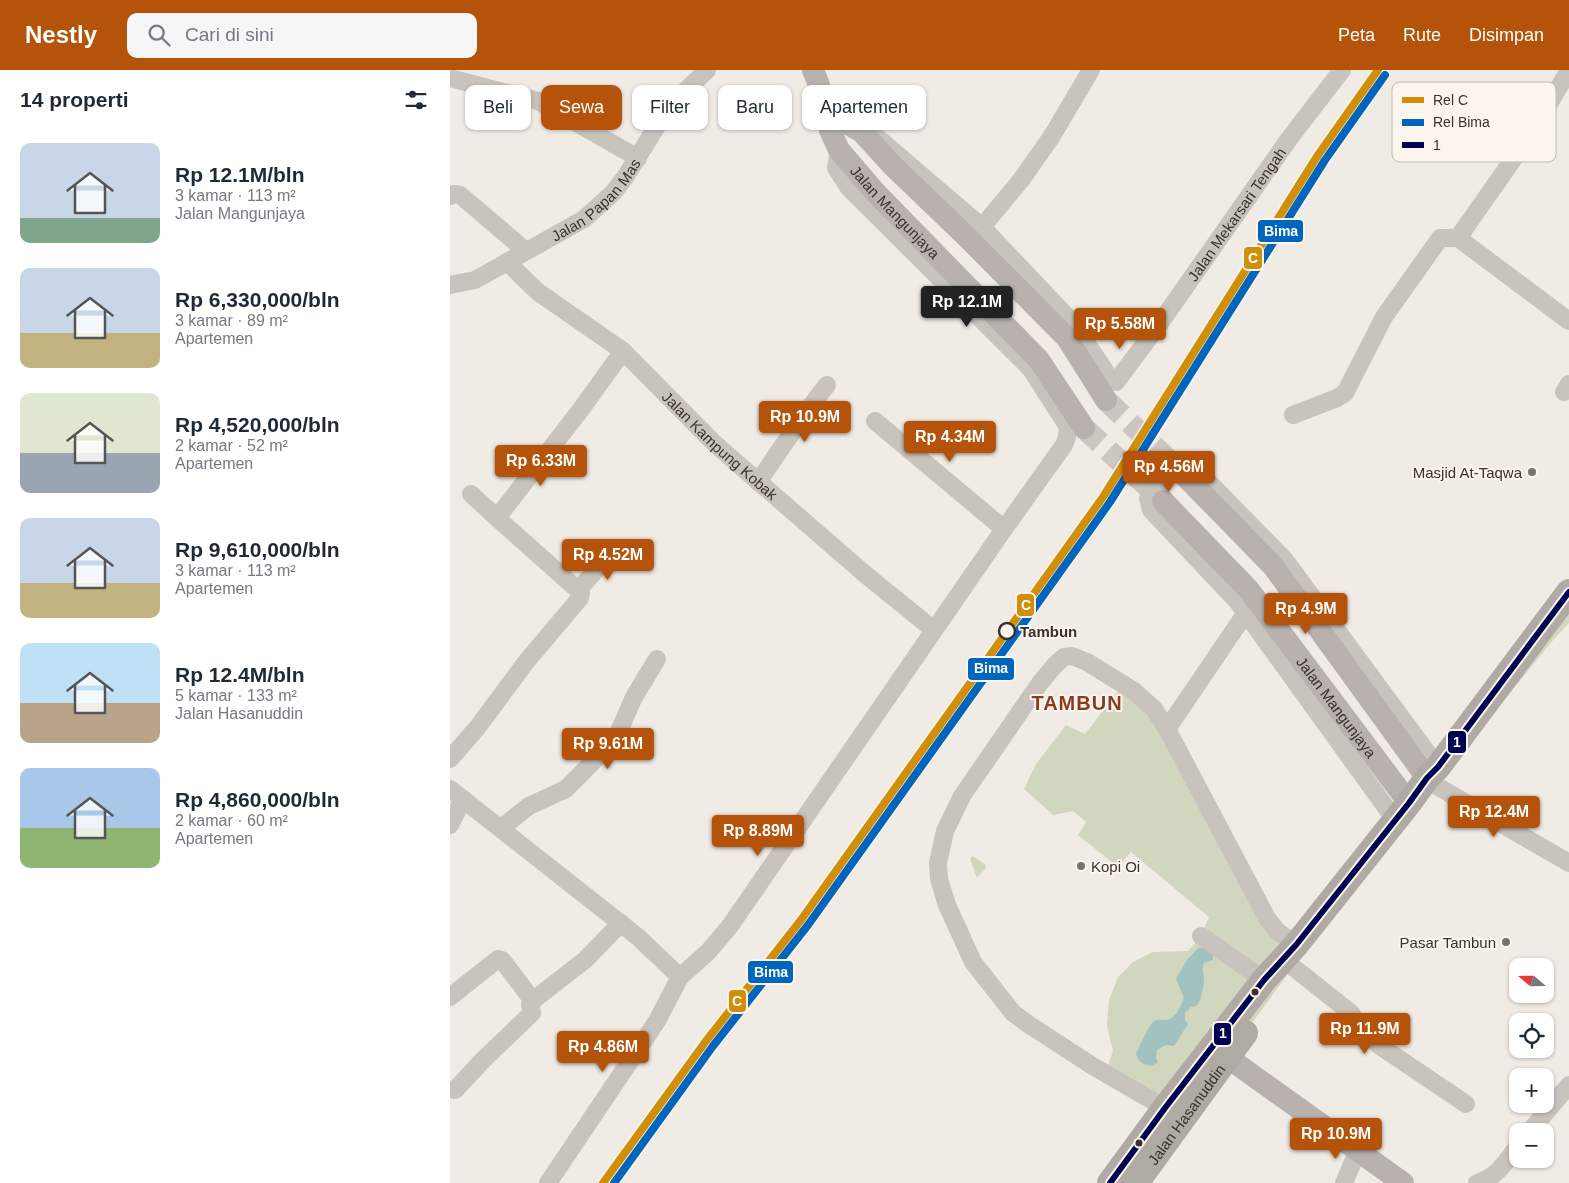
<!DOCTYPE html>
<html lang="id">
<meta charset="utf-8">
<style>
:root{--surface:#fff;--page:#f6f6f7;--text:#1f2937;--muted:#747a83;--accent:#b45309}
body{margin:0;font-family:Helvetica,sans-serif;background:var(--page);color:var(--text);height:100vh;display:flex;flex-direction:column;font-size:19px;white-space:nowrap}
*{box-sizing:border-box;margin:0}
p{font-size:16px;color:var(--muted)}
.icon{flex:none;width:28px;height:28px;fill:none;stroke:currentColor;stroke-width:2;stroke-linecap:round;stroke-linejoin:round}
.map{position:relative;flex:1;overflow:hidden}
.side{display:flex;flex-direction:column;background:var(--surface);width:450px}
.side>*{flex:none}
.hud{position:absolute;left:15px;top:15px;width:475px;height:45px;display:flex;gap:10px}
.needle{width:32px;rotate:290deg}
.buttons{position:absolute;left:1059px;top:888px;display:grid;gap:10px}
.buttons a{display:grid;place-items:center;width:45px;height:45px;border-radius:10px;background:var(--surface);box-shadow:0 1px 4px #0004;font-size:25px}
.price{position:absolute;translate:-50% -42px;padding:0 11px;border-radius:5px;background:var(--accent);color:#fff;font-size:16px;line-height:32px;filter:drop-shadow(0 1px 2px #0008)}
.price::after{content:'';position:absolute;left:50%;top:30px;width:15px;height:11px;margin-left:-8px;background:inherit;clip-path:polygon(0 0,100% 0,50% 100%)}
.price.active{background:#222;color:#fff}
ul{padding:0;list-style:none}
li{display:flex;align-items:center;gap:15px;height:125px;padding:0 20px}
li span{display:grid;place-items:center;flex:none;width:140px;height:100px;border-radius:10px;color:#555}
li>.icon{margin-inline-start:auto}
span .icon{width:60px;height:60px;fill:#fffc;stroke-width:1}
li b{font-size:21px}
h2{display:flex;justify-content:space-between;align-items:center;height:60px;padding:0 20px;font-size:21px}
.tag{padding:0 18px;border-radius:10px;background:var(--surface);box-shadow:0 1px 4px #0004;font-size:18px;line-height:45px}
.tag.active{background:var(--accent);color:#fff}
header{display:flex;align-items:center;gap:30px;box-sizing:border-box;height:70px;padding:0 25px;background:var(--accent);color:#fff}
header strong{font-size:24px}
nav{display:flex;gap:28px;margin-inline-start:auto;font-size:18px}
.search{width:350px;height:45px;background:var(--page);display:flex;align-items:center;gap:12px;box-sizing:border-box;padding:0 18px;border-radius:10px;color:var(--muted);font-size:19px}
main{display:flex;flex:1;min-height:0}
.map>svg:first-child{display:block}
.green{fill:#d1d6bf}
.water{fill:#a1c2c1}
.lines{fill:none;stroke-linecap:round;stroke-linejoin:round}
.major-tunnel{stroke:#ccc6c0;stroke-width:22;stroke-dasharray:22 11;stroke-linecap:butt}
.minor{stroke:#c9c3be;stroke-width:18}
.major{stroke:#b8b1ad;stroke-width:22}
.highway{stroke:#afaaa4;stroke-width:26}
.bus-1-casing{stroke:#fbf5ee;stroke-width:10}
.bus-1{stroke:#000350;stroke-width:6}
.rail-1-casing{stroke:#fbf5ee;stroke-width:11}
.rail-2-casing{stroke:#fbf5ee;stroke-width:11}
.rail-1{stroke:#d18e09;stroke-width:8}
.rail-2{stroke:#0065bd;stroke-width:8}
.poi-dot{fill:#7a716c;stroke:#fbf5ee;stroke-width:2}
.stop-dot{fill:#fbf5ee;stroke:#3b302b;stroke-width:2.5}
.bus-dot{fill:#3b302b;stroke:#fbf5ee;stroke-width:2}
.labels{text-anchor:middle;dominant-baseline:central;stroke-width:4;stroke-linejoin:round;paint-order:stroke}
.street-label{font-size:15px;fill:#3b302b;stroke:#fbf5ee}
.poi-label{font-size:15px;fill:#3b302b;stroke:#fbf5ee;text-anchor:end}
.stop-label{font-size:15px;font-weight:bold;fill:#3b302b;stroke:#fbf5ee;text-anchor:start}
.district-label{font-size:20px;font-weight:bold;letter-spacing:1px;fill:#8c3b22;stroke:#fbf5ee}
.key{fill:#fbf5ee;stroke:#c1bab4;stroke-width:1}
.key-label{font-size:14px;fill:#3b302b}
.line-badge{stroke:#fbf5ee;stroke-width:2}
.badge-label{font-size:14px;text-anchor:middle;font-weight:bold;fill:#fff}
</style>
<header>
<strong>Nestly</strong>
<div class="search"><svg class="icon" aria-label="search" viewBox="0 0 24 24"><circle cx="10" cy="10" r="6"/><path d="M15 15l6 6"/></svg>Cari di sini</div>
<nav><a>Peta</a><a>Rute</a><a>Disimpan</a></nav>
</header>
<main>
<section class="side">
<h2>14 properti<svg class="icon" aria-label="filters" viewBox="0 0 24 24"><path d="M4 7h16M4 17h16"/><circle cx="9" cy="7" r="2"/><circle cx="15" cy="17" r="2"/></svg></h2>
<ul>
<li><span style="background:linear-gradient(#c9d6e8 75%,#7fa58c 0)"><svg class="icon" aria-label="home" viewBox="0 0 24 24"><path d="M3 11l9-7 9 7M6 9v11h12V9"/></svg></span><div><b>Rp 12.1M/bln</b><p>3 kamar · 113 m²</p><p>Jalan Mangunjaya</p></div></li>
<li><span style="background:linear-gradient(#c9d6e8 65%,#c2b280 0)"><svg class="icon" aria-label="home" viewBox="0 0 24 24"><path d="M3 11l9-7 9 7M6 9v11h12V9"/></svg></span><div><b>Rp 6,330,000/bln</b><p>3 kamar · 89 m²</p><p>Apartemen</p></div></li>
<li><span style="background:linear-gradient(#dfe7d0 60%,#9aa5b1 0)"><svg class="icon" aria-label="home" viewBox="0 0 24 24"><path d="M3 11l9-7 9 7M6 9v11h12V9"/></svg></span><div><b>Rp 4,520,000/bln</b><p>2 kamar · 52 m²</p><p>Apartemen</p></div></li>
<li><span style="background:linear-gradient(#c9d6e8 65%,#c2b280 0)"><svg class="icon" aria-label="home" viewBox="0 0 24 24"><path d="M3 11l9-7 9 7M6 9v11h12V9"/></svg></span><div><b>Rp 9,610,000/bln</b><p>3 kamar · 113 m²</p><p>Apartemen</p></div></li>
<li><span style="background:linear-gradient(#bfe0f5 60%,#b9a48a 0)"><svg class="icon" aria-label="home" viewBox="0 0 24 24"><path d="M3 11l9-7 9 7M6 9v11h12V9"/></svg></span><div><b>Rp 12.4M/bln</b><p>5 kamar · 133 m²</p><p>Jalan Hasanuddin</p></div></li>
<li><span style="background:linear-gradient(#a9c7e8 60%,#8fb573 0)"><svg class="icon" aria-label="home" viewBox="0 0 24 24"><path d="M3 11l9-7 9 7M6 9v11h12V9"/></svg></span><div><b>Rp 4,860,000/bln</b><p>2 kamar · 60 m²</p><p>Apartemen</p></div></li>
</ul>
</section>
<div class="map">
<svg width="1119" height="1113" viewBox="0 0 1119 1113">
<rect width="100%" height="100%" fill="#f0ebe5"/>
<path class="green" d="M1119,522V553L1104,569L985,715L843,897L777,987L715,1038L655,1003L663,981L657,956L659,930L668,907L683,892L703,882L738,881L751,866L759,847L681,782L668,797L628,765L636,752L623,741L603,745L574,719L586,694L616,655L635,664L673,615L704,639L801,815L846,875Z
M523,786L536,795L535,799L527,808L520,789Z"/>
<path class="water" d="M748,878H755L763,885V890L754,893C751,901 754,903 754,911C753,920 751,929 747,936L741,937L735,943V950L738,954L724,976L716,975L707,980L706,988L708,992L703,996C694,995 689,993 686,984C689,978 699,955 703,952C707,949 710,950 714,950C726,950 730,937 734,928L726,909L737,890Z"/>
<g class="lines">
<path class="major-tunnel" d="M656,330L734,405
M634,358L713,431"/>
<g class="minor">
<path d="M1119,0L1083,61L1008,168L1119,251"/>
<path d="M0,8L88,31L188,88"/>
<path id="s1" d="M428,68L532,157L623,253L654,299L661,312H666L710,253L839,69L892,0"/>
<path d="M0,126L4,124L10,125L76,181"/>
<path d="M532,157L571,110L602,66L641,0"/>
<path id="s2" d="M57,192L88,222L173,281L265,374L416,505L484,560"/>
<path id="s3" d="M0,215L25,210L134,149L163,123L176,106L215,43L229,27L257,0"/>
<path d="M1114,322L1119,314"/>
<path d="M843,345L887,328L895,323L934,247L990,168H1008"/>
<path d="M425,351L554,459"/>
<path d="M308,412C331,379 352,346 377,315"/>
<path d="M21,424L47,448"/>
<path d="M128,520L164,480"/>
<path d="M717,659L795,544"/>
<path d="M0,689L27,658L76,592L130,528L131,523L128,520L47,448L132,338L173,281"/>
<path d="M985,715L1119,793"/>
<path d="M0,719L188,867L230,907L258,882L280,856L554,459L614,375L617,367L618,357L580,298L399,118L386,98L389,80"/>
<path d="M945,750L787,531L701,440L698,428C707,413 717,401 731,390L741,394L835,490L988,697"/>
<path d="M0,755L13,729"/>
<path d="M51,758L79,736L116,719L166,668L184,627L207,589"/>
<path d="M751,866L814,910"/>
<path d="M843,897L901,943L910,958L930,976L1016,1034"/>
<path d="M0,927L48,889L52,890L83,931"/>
<path d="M5,1020L33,990L82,943L80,935L81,932L135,890L171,853"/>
<path d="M715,1038L641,995L578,954L563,943L523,892L497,835L489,809L488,793L495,761L512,726L590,613L605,595L614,587L622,586L637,592L684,621L704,639L717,659L817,848L827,861L846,875"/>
<path d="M1080,1061L1119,1015"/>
<path d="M98,1113L207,951L230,907"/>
<path d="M894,1113L908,1080"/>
<path d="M1027,1113C1049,1106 1054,1093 1068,1076"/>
</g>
<g class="major">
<path id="s4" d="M363,0L369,15L380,60L389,80L424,121L589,290L634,358"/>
<path d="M374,30L389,49L412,62L443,96L517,167L617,268L656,330"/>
<path d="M734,405L823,496L977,708"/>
<path id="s5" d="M713,431L799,520L959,733"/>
<path d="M777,987L953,1113"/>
</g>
<g class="highway">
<path d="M660,1113L715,1038L814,910L846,875L959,733L977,708L988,697L1119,522"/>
<path id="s6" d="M686,1113L795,963"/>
</g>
<g class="bus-1-casing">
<path id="bus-1" d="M660,1113L715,1038L814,910L846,875L959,733L977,708L988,697L1119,522"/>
</g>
<use href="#bus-1" class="bus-1"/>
<g class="rail-1-casing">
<path id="rail-1" d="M153,1113L256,971L351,850L653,427L868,85L928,0"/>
</g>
<g class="rail-2-casing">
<path id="rail-2" d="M164,1113L263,976L358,855L660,432L875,90L935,5"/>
</g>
<use href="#rail-1" class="rail-1"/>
<use href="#rail-2" class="rail-2"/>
</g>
<g class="poi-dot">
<circle cx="1082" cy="402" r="5"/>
<circle cx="631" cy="796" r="5"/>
<circle cx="1056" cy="872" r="5"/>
</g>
<circle class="stop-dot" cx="557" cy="561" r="8"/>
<g class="bus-dot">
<circle cx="805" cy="922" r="4.5"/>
<circle cx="689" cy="1073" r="4.5"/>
</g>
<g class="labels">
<g class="street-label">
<text stroke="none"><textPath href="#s3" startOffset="172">Jalan Papan Mas</textPath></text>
<text stroke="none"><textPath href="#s4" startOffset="168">Jalan Mangunjaya</textPath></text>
<text stroke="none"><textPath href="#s1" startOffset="551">Jalan Mekarsari Tengah</textPath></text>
<text stroke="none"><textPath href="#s2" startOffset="282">Jalan Kampung Kobak</textPath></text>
<text stroke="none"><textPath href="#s5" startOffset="270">Jalan Mangunjaya</textPath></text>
<text stroke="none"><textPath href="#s6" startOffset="85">Jalan Hasanuddin</textPath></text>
</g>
<g class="poi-label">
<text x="1072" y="402">Masjid At-Taqwa</text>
<text x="641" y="796" text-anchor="start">Kopi Oi</text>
<text x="1046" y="872">Pasar Tambun</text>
</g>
<g class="stop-label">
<text x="570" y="561">Tambun</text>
</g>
<g class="district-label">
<text x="627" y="633">TAMBUN</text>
</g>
</g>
<rect x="942" y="12" width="164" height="80" rx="8" class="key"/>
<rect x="952" y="27" width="22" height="6" fill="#d18e09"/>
<rect x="952" y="49" width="22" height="7" fill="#0065bd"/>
<rect x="952" y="72" width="22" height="6" fill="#000350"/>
<g class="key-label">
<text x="983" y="35">Rel C</text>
<text x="983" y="57">Rel Bima</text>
<text x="983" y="80">1</text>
</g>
<g class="line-badge">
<rect x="807" y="149" width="47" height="24" rx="5" fill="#0065bd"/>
<rect x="793" y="176" width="20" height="24" rx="5" fill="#d18e09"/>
<rect x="566" y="523" width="19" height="24" rx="5" fill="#d18e09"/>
<rect x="517" y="587" width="48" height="24" rx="5" fill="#0065bd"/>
<rect x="997" y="660" width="20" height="24" rx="5" fill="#000350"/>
<rect x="297" y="890" width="47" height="24" rx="5" fill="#0065bd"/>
<rect x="278" y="919" width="19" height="24" rx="5" fill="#d18e09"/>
<rect x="763" y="952" width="19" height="24" rx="5" fill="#000350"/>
</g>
<g class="badge-label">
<text x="831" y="166">Bima</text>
<text x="803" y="193">C</text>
<text x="576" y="540">C</text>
<text x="541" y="603">Bima</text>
<text x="1007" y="677">1</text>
<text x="321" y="907">Bima</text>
<text x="287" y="936">C</text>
<text x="773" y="968">1</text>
</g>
</svg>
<div class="buttons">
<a><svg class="needle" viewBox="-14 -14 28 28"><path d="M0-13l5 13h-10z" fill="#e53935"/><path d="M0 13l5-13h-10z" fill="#747a83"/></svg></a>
<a><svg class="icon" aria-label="locate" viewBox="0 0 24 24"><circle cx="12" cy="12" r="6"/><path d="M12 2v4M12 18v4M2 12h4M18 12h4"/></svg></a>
<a>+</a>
<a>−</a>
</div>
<b class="price active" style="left:517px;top:258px">Rp 12.1M</b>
<b class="price" style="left:670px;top:280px">Rp 5.58M</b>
<b class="price" style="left:355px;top:373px">Rp 10.9M</b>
<b class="price" style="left:500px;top:393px">Rp 4.34M</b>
<b class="price" style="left:91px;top:417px">Rp 6.33M</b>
<b class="price" style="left:719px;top:423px">Rp 4.56M</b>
<b class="price" style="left:158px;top:511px">Rp 4.52M</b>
<b class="price" style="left:856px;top:565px">Rp 4.9M</b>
<b class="price" style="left:158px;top:700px">Rp 9.61M</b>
<b class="price" style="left:1044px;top:768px">Rp 12.4M</b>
<b class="price" style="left:308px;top:787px">Rp 8.89M</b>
<b class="price" style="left:915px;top:985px">Rp 11.9M</b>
<b class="price" style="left:153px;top:1003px">Rp 4.86M</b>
<b class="price" style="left:886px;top:1090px">Rp 10.9M</b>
<div class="hud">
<a class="tag">Beli</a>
<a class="tag active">Sewa</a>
<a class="tag">Filter</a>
<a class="tag">Baru</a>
<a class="tag">Apartemen</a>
</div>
</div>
</main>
